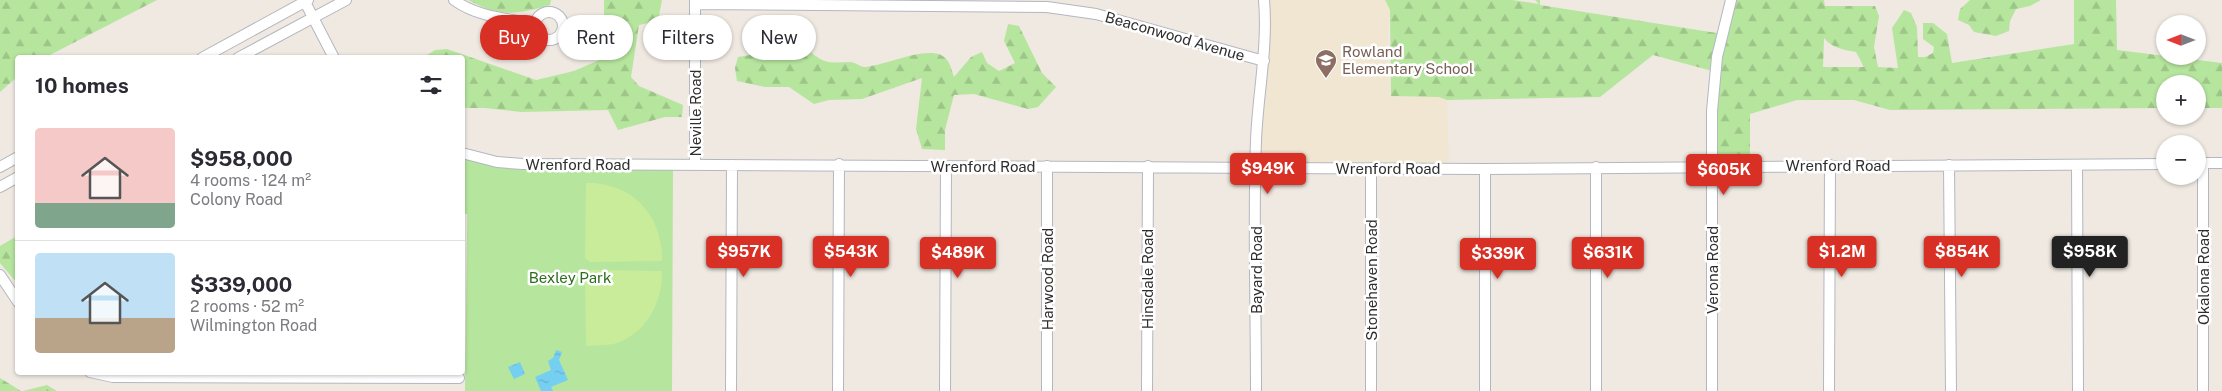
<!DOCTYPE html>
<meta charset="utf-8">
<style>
:root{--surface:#fff;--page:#f2f2f3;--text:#2b2b33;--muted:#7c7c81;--line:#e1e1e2;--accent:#d93025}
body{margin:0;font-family:"Public Sans",sans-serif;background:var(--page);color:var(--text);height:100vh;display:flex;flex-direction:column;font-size:19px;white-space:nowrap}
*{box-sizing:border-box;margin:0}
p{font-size:16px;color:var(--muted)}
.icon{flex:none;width:28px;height:28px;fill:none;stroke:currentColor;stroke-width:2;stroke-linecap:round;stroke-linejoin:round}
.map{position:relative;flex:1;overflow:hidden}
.panel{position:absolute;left:15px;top:55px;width:450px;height:320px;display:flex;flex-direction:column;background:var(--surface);border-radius:5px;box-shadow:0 1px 4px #0004}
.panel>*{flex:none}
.banner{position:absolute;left:480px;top:15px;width:475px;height:45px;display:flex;gap:10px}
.needle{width:32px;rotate:270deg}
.tools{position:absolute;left:2156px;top:15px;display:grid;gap:10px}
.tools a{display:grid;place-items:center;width:50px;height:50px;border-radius:50%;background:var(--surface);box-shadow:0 1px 4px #0004;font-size:25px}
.price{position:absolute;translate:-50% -42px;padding:0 11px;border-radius:5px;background:var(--accent);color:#fff;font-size:16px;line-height:32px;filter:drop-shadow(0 1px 2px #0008)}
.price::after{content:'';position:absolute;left:50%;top:30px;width:15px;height:11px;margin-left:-8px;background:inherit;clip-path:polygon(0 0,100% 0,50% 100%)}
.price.current{background:#222;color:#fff}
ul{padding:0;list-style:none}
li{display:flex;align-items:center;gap:15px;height:125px;padding:0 20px}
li+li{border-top:1px solid var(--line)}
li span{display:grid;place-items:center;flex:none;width:140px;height:100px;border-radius:5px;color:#555}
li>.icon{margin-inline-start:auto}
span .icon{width:60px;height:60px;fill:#fffc;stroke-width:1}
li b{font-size:21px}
h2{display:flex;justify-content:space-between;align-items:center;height:60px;padding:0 20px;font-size:21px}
.pill{padding:0 18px;border-radius:22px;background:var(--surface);box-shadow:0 1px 4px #0004;font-size:18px;line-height:45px}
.pill.current{background:var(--accent);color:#fff}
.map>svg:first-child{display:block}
.education{fill:#f0e6d1}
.grass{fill:#b6e59e}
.forest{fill:url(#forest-firs);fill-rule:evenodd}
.pitch{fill:#c9ec9a}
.water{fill:url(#water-ripples)}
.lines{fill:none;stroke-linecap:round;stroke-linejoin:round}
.minor-casing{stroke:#b4b7c1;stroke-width:12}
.minor{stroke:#fff;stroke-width:10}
.labels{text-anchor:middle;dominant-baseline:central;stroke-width:5;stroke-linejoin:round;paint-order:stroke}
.street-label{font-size:15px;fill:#2e2e2e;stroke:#fff}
.education-label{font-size:15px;fill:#785e54;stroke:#fff;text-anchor:start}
.park-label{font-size:15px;fill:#2c6e1b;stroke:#fff}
</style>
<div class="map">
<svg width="2222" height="391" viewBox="0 0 2222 391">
<defs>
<pattern id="forest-firs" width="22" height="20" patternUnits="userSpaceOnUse" patternTransform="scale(1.25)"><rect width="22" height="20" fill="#b6e59e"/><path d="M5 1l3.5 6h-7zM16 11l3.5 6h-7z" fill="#9dc588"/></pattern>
<pattern id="water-ripples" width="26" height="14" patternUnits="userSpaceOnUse" patternTransform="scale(1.25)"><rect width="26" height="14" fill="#75cff0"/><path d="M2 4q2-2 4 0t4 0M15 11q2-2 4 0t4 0" fill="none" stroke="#66b2ce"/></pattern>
</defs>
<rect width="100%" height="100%" fill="#efe9e1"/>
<path class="education" d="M1264,0H1385L1390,10L1387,56L1391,96L1439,97L1447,100L1449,168H1255Z"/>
<path class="grass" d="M468,160L523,170H673L672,391H465Z"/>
<path class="forest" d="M0,0H157L46,57L18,58L17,77L0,92Z
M468,0H551L550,5C516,15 500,17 468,0Z
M604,0H662L658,21L639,25L631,77L639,86L683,105L682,117H665L618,130L608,110L521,112L485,108H463L462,58L424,57L435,50L447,49L536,80L574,71L604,58Z
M1385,0H1512L1539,4L1535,0H1540V5L1723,34L1731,0H1824L1825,6H1875L1879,16L1874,47L1878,67L1898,68L1892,28L1904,10L1911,13L1917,27L1918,57H1925L1933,53L1934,47L1923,39V23H1933L1947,34L1952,63L2074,44V0H2116L2117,50L2222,63V108H2198V84H2165V108L1890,110L1854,100H1797L1750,114V166L1712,167L1716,72L1653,55L1600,97L1447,100L1439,97L1391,96L1390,10ZM1824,38C1832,48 1844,50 1856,52L1864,67H1823Z
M1970,0H2041L2030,6L2016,9L2010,21L2009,31L1996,36L1974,32L1969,25L1958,20L1960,9Z
M1008,24L1019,26L1042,73L1056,87L1038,107L1028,109L974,94L954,95L945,130V150L922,149L916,129L922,78L862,99L829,100L814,104L789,87H765L737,81L735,68L738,57L756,54L770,44L806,47C822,64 828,63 850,62C855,62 860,67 865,67C883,66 923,47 941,55C950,60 951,68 954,77L971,57L982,52L987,63L999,71L1015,63L1004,41Z
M462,153L469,155L468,214H463Z
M17,236V283L0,263V246Z
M0,378L21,391H0Z
M47,385L57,391H23Z"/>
<path class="pitch" d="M586,183C633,182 663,216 662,261L590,262L585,258Z
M590,270L662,271C663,301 647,332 617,343C607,346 596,345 586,346L585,274Z"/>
<path class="water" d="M556,350L562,352L559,360L568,380L551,387L553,391H541L535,377L551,370L548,361L553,358Z
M520,362L525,374L514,379L508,367Z"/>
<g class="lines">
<g class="minor-casing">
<path id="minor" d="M454,0C477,17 509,19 536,24
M305,2L334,58
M695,4L1047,7L1096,14L1264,61
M535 26a14 14 0 1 1 28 0a14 14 0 1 1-28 0Z
M202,58L308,0
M238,58L346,0
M462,153L497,162L522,164L1485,169L2165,164
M2198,163H2222
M2203,163V391
M695,165V0
M1949,165L1951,391
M2077,165L2078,391
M0,167L18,157
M1371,168V391
M1485,169V391
M0,187L18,177
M0,275L18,302
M90,372L113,377L459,378
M731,391L732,165
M838,391L839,164
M945,391L946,166
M1047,391V166
M1147,391L1148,166
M1256,391C1256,307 1253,224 1256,140C1258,93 1268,47 1264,0
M1596,391V167
M1712,391V111L1717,57L1731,0
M1829,391L1830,165"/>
</g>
<use href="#minor" class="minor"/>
</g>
<defs>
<g id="school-pin" transform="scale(1.125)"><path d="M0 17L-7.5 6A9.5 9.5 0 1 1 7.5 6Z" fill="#8d6e63" stroke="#fff"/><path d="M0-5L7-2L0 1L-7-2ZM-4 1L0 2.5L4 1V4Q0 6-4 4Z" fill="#fff"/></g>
</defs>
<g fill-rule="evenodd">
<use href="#school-pin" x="1326" y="60"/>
</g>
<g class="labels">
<g class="street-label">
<text transform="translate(1175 36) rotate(16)">Beaconwood Avenue</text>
<text transform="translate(695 113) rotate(-90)">Neville Road</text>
<text x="578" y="164">Wrenford Road</text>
<text x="1838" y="165">Wrenford Road</text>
<text x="983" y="166">Wrenford Road</text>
<text x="1388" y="168">Wrenford Road</text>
<text transform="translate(1256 270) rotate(-90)">Bayard Road</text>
<text transform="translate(1712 270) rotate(-90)">Verona Road</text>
<text transform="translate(2203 277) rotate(-90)">Okalona Road</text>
<text transform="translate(1047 279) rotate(-90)">Harwood Road</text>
<text transform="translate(1147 279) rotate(-90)">Hinsdale Road</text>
<text transform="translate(1371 280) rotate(-90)">Stonehaven Road</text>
</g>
<g class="education-label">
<text x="1342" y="51">Rowland<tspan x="1342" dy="17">Elementary School</tspan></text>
</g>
<g class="park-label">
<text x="570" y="277">Bexley Park</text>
</g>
</g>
</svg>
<div class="tools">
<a><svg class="needle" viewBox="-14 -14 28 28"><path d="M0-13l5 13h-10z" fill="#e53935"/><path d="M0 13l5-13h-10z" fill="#7c7c81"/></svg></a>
<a>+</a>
<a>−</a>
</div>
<b class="price" style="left:1268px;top:195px">$949K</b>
<b class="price" style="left:1724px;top:196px">$605K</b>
<b class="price" style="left:744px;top:278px">$957K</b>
<b class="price" style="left:851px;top:278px">$543K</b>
<b class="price" style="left:1842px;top:278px">$1.2M</b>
<b class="price" style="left:1962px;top:278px">$854K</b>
<b class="price current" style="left:2090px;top:278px">$958K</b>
<b class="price" style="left:958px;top:279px">$489K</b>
<b class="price" style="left:1608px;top:279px">$631K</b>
<b class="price" style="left:1498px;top:280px">$339K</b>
<div class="banner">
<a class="pill current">Buy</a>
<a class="pill">Rent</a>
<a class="pill">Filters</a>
<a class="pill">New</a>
</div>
<section class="panel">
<h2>10 homes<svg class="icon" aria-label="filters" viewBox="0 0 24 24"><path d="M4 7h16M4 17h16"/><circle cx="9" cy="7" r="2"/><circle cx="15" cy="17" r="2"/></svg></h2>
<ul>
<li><span style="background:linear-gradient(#f6c9c9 75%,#7fa58c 0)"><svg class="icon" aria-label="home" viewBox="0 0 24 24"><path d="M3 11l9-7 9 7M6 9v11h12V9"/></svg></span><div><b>$958,000</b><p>4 rooms · 124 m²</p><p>Colony Road</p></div></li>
<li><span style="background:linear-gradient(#bfe0f5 65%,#b9a48a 0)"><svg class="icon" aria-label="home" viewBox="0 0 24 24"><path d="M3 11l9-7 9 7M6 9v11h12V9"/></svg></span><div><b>$339,000</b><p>2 rooms · 52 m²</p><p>Wilmington Road</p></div></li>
</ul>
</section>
</div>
